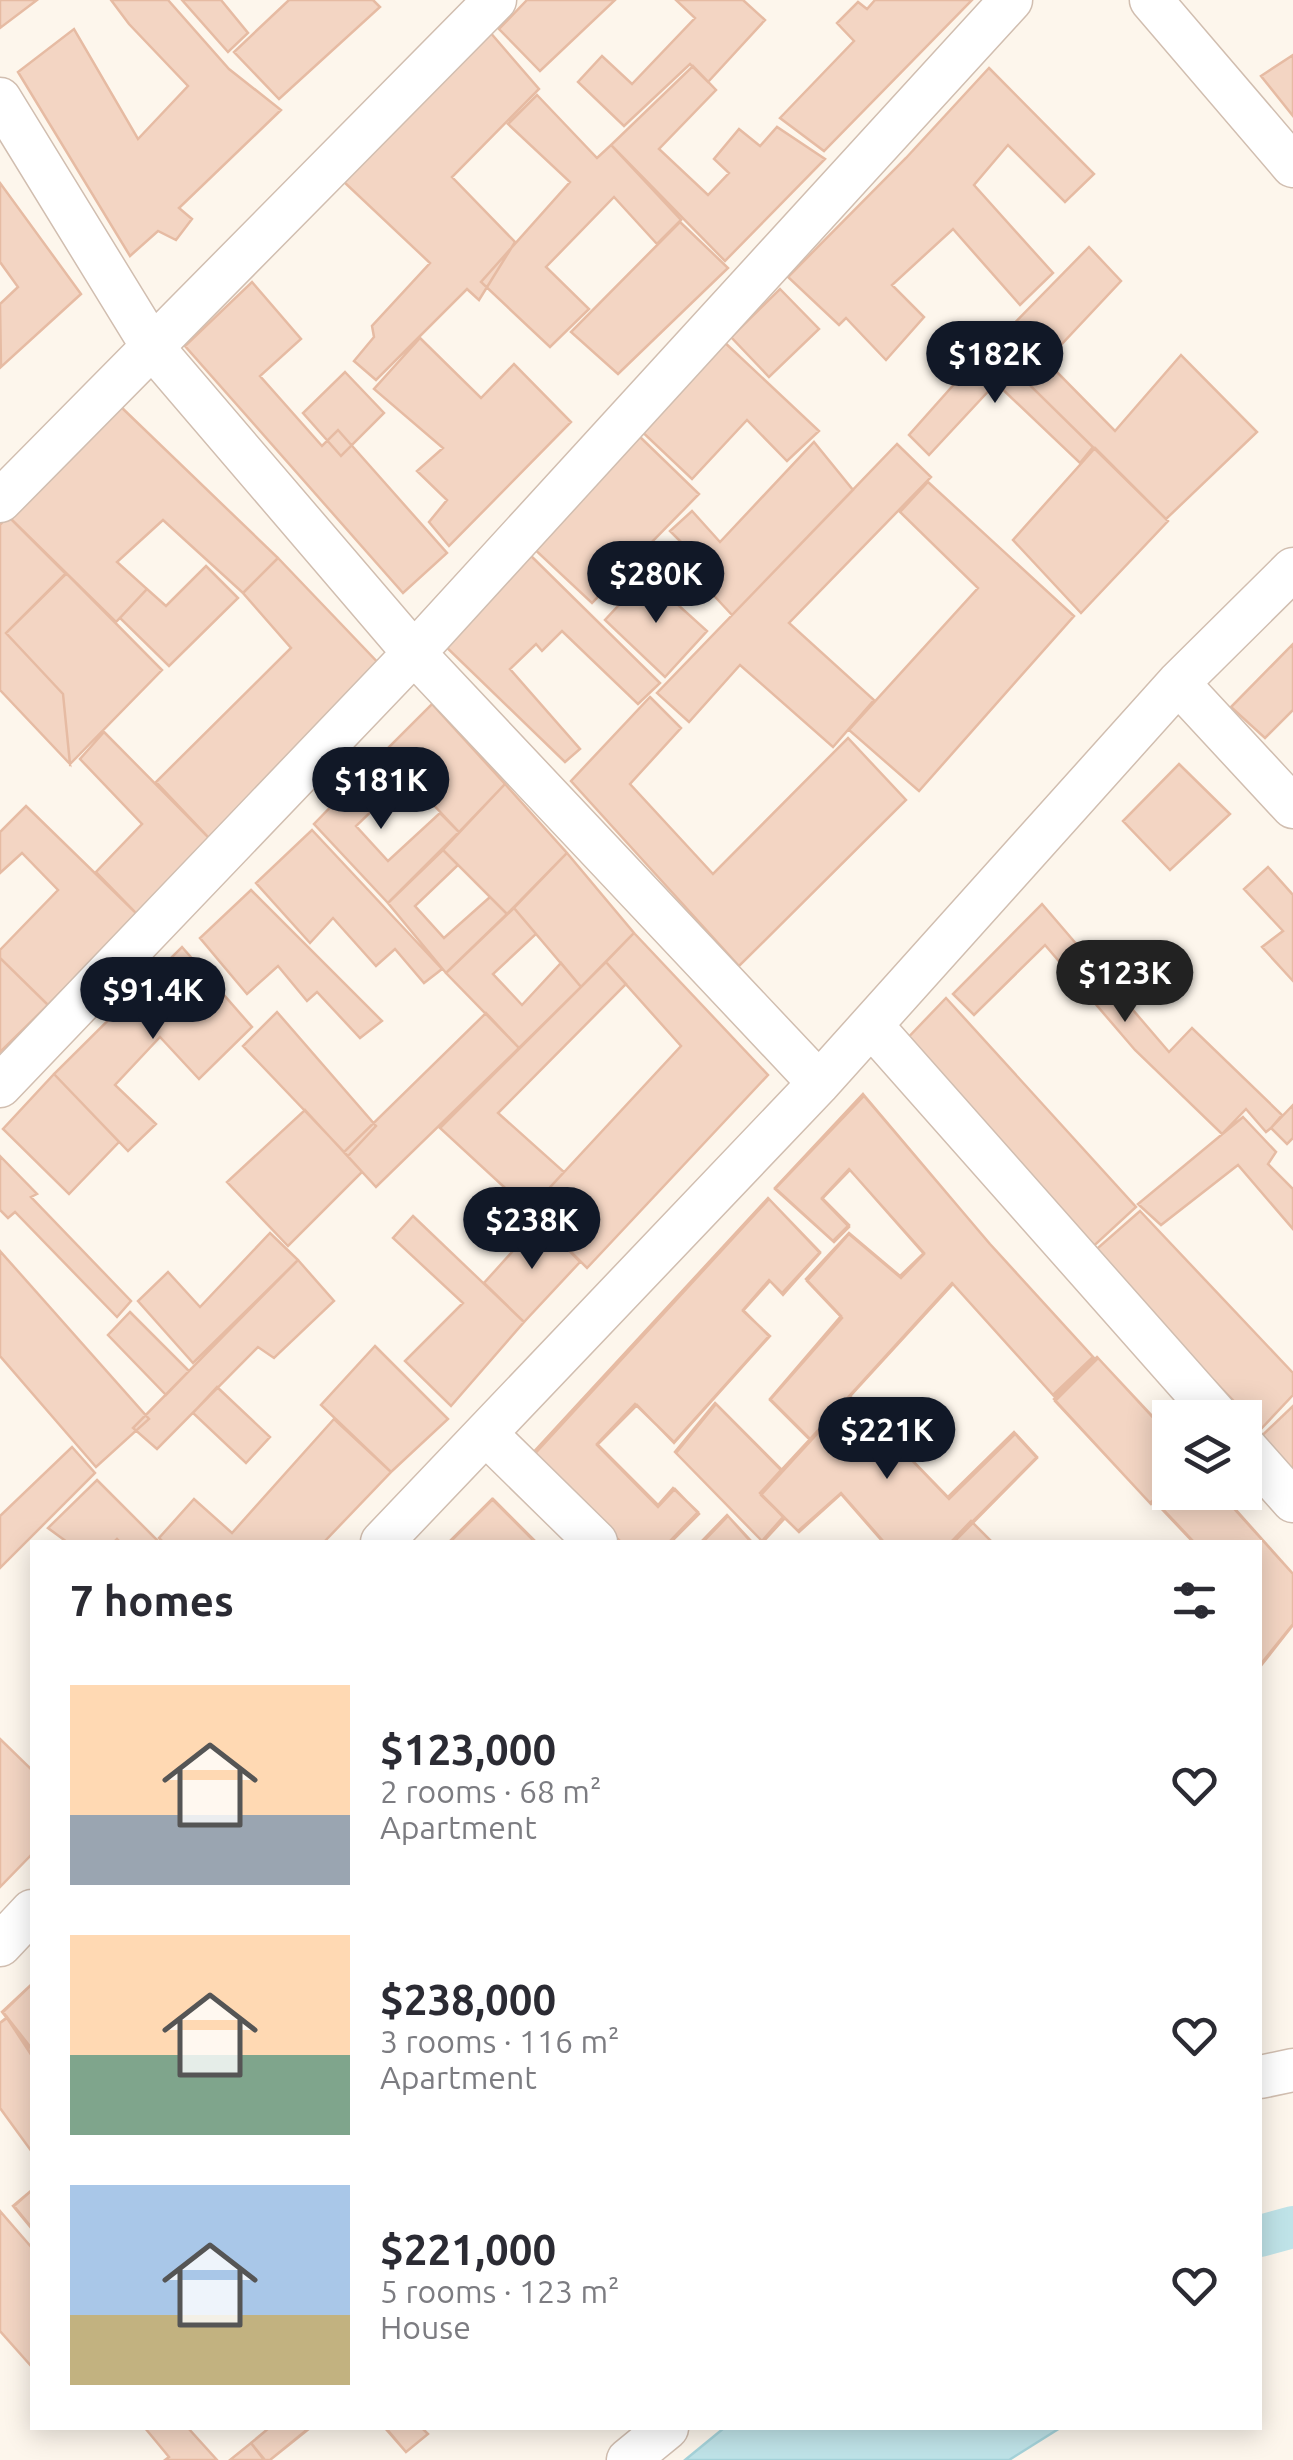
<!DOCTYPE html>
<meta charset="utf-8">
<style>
:root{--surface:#fff;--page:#f2f2f3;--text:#2b2b33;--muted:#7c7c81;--accent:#111827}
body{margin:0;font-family:Ubuntu,sans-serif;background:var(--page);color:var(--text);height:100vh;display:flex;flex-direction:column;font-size:38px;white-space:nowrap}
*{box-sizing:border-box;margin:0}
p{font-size:32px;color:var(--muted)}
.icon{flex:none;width:55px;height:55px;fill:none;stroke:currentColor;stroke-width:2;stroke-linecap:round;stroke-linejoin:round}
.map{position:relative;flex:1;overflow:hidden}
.side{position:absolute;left:30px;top:1540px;width:1232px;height:890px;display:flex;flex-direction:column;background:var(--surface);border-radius:0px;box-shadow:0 5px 25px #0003}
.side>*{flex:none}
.tools{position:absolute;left:1152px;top:1400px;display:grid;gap:20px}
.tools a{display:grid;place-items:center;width:110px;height:110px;border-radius:0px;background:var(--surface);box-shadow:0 5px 25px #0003;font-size:50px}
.price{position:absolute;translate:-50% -85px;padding:0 22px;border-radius:35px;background:var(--accent);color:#fff;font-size:32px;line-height:65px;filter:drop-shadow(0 2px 5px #0008)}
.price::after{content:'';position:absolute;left:50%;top:60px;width:30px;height:22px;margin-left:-15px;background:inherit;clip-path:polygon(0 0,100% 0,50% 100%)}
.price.active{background:#222;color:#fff}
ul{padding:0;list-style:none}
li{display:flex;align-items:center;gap:30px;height:250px;padding:0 40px}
li span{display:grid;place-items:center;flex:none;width:280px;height:200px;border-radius:0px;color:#555}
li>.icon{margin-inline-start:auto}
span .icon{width:120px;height:120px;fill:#fffc;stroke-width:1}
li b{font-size:42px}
h2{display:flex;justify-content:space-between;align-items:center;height:120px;padding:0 40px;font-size:42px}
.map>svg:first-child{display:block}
.water{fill:#bfe3e8;stroke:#a5d3da;stroke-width:2.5}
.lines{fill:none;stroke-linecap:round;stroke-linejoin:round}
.canal{stroke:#bfe3e8;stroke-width:42}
.building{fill:#f3d5c3;stroke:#e6bba3;stroke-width:2.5}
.minor-casing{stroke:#d1beb0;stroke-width:45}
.minor{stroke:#fff;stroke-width:42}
</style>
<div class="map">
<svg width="1293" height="2460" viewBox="0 0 1293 2460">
<rect width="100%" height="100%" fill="#fdf6ec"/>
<path class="water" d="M724,2428H1060L1009,2460H685Z"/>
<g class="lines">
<path class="canal" d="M1260,2236L1293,2227"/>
</g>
<path class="building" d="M0,0H37L0,28Z
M111,0H168L229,69L281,110L179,208L192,219L176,240L158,231L130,256L18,72L74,29L138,139L188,86L129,24Z
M182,0H221L248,33L228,52Z
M289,0H373L380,7L279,99L234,52Z
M527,0H615L540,71L499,29Z
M676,0H743L765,20L708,82L690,64L624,126L578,82L602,56L632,84L695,18Z
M875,0H972L824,151L780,118L854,41L837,23L858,2L867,9Z
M489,31L539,89L452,177L515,242L479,300L467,289L376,380L354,361L374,337L372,326L430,263L344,182Z
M1293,55V116L1261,76Z
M693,66L716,90L659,149L708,195L729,173L714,159L739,129L760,146L777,127L825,159L725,261L611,145Z
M989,68L1094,174L1065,202L1008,145L974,185L1053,273L1020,305L953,229L892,285L924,317L886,360L846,318L839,325L788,277L906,158Z
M537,95L597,158L611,145L681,220L657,244L614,197L546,267L589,309L550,347L481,282L570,182L508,124Z
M0,183L81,294L1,367L0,304L18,287L0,262Z
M680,222L728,268L618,374L571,332Z
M1089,247L1121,281L1046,361L1115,431L1181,355L1257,432L1166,519L991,347Z
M252,282L301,339L260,376L322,446L338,430L447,553L403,593L185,346Z
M780,289L819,329L769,377L731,337Z
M420,338L481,398L514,364L571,422L449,546L429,522L447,500L417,471L443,448L374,389Z
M721,339L819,431L787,461L747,420L692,479L636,426Z
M989,345L1093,447L1080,463L996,383L929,455L909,435Z
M345,372L384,413L341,456L303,413Z
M119,405L278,558L243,593L163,520L117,562L147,589L116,622L8,516Z
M638,435L699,494L592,603L530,545Z
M814,442L853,490L732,615L707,588L717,578L670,531L692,511L720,542Z
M897,444L931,477L789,623L874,700L833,747L740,665L689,722L657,693Z
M1095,448L1168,521L1081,613L1013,540Z
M928,482L1074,616L919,791L849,730L978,588L900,512Z
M8,516L66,574L6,633L63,694L70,764L0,690V525Z
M525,550L660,683L638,704L562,631L542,651L536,644L510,669L580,749L565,762L440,641Z
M278,558L384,669L210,839L156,782L291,648L243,593Z
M206,566L238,598L169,666L120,618L147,589L166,606Z
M66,573L162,670L70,764L63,694L6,633Z
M646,576L707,631L665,677L605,620Z
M1293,644V710L1265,738L1231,707Z
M650,697L681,728L630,784L713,874L848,738L906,800L739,966L571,781Z
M432,704L505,784L459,832L384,752Z
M104,732L210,839L138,915L96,872L142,824L80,759Z
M384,752L407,777L356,826L388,861L440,813L459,832L388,903L314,824Z
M1179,764L1230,814L1170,870L1123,821Z
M505,784L567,853L507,914L443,850Z
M26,806L138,915L48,1005L0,958V950L58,890L22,853L0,873V832Z
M312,830L442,969L424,983L395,949L376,966L333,918L310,943L256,883Z
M443,850L458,865L415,906L444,938L490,897L507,914L446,973L388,903Z
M567,853L634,933L581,987L514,908Z
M1268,867L1293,895V981L1262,947L1283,931L1244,889Z
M251,890L382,1021L360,1038L317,992L307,1001L278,966L247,994L200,938Z
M1042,904L1169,1052L1192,1028L1282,1115L1271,1128L1266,1132L1246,1109L1222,1134L1135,1050L1045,945L974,1015L953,994Z
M514,908L536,934L493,974L522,1005L561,963L581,987L519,1048L446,973Z
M634,933L768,1075L587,1268L529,1210L681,1046L606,962Z
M182,947L252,1027L199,1079L160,1037L115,1085L156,1124L128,1151L54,1074Z
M0,958L48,1005L0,1052Z
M606,962L626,984L498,1113L564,1172L529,1210L440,1128Z
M946,998L1136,1207L1085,1254L900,1046Z
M277,1012L376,1126L348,1156L243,1046Z
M486,1013L519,1048L376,1187L344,1152Z
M54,1074L119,1142L69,1194L3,1129Z
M863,1094L989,1243L1093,1357L1053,1395L952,1283L810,1439L770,1399L841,1316L806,1279L849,1233L900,1276L924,1253L849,1169L822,1198L849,1225L833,1241L775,1188Z
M864,1096L990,1244L1094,1358L1054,1396L953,1284L810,1440L770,1400L842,1318L807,1281L849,1234L901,1278L924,1254L850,1170L822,1199L849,1227L834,1242L775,1189Z
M1293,1105V1138L1287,1144L1271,1128Z
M305,1110L362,1172L288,1246L227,1182Z
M1243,1117L1276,1152L1268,1164L1293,1189V1229L1238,1165L1161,1225L1138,1204Z
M0,1156L37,1194L31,1197L131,1301L117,1317L15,1212L8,1218L0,1210Z
M768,1198L820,1252L782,1293L769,1280L743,1310L769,1336L674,1442L635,1404L597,1444L658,1505L673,1488L698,1512L669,1542H621L530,1456Z
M769,1199L820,1253L783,1295L770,1281L743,1311L770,1336L674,1443L637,1405L597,1445L658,1507L675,1489L699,1514L671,1542H620L531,1458Z
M1140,1211L1293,1373V1395L1261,1429L1091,1254Z
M413,1216L524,1322L451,1406L405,1361L463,1303L393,1238Z
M540,1221L580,1262L524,1322L484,1283Z
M270,1233L298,1260L193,1363L138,1301L168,1272L200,1307Z
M0,1251L149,1419L96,1467L0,1356Z
M298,1260L334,1301L274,1358L258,1347L157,1449L133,1428Z
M130,1312L189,1371L166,1395L108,1335Z
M375,1346L448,1419L391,1472L321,1405Z
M1097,1357L1170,1435V1485L1150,1503L1054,1399Z
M1098,1358L1170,1436V1486L1151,1504L1055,1401Z
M217,1387L270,1437L246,1463L193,1413Z
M850,1396L948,1497L1014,1432L1037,1457L952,1542H884L841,1493L798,1531L760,1493Z
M851,1397L949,1499L1015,1434L1037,1458L954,1542H883L841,1494L799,1532L761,1495Z
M715,1403L781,1470L760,1493L783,1517L762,1541L675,1452Z
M716,1404L783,1471L761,1495L785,1518L763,1542L676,1453Z
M1293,1406V1494L1250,1447Z
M334,1419L391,1472L324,1542H163L159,1538L194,1499L232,1533Z
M72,1447L95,1473L0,1568V1516Z
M97,1480L159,1542H120L117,1539L114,1542H67L48,1528Z
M1170,1491L1220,1492L1293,1574V1624L1260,1665V1542H1194L1158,1504Z
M1171,1492H1219L1293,1574V1625L1260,1667V1542H1193L1158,1505Z
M492,1499L535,1542H449Z
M493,1499L536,1542H450Z
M727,1515L752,1542H701Z
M728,1516L751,1542H703Z
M971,1521L992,1542H951Z
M972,1522L992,1542H952Z
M0,1739L32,1770V1854L0,1887Z
M32,1984V2050L2,2012Z
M32,1984V2049L3,2012Z
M7,2017L32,2055V2152L0,2108V2023Z
M7,2018L32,2056V2152L0,2108V2023Z
M32,2190V2229L13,2206Z
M32,2190V2228L14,2206Z
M0,2211L32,2248V2367L0,2331Z
M145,2428H188L217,2460H165L169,2457Z
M269,2428H309L270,2460H264L251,2443Z
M269,2428H310L270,2460H265L251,2443Z
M385,2428H422L428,2434L406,2452Z
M386,2428H422L428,2434L406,2452Z
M251,2443L264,2460H230Z
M251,2443L265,2460H230Z"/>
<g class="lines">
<g class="minor-casing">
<path id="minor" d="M1151,0L1293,166
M0,99L153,348L414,653L819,1083
M0,501L495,0
M1178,683L1293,807
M871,1025L1219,1418
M0,1086L414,653L1011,0
M486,1434L596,1542
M1245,1447L1293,1501
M382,1542L819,1083L1178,683L1293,569
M0,1945L32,1911
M1260,2077L1293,2070
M628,2460L667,2428"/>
</g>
<use href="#minor" class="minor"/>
</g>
</svg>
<div class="tools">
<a><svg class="icon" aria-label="layers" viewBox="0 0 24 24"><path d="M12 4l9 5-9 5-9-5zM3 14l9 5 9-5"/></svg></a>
</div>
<b class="price" style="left:995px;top:406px">$182K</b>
<b class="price" style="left:656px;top:626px">$280K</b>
<b class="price" style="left:381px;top:832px">$181K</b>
<b class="price active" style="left:1125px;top:1025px">$123K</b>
<b class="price" style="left:153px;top:1042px">$91.4K</b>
<b class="price" style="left:532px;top:1272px">$238K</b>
<b class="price" style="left:887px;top:1482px">$221K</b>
<section class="side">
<h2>7 homes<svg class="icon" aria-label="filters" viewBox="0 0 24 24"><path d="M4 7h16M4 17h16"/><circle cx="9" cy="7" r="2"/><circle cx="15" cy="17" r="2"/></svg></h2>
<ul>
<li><span style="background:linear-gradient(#ffd9b3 65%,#9aa5b1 0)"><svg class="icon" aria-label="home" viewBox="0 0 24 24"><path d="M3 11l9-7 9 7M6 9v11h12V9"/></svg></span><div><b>$123,000</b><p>2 rooms · 68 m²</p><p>Apartment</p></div><svg class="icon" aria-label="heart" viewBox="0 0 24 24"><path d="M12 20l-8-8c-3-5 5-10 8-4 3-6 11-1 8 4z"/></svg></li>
<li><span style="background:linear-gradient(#ffd9b3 60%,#7fa58c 0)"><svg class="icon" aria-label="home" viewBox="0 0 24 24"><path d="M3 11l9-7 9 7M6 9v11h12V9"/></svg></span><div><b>$238,000</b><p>3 rooms · 116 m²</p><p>Apartment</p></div><svg class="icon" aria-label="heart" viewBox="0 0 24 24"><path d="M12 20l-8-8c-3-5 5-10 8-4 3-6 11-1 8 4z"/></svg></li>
<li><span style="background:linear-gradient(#a9c7e8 65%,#c2b280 0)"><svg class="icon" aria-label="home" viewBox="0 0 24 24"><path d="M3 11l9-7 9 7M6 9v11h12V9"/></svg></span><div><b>$221,000</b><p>5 rooms · 123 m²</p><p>House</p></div><svg class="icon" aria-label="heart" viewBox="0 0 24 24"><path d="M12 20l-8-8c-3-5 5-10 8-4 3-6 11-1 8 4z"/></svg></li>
</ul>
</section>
</div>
